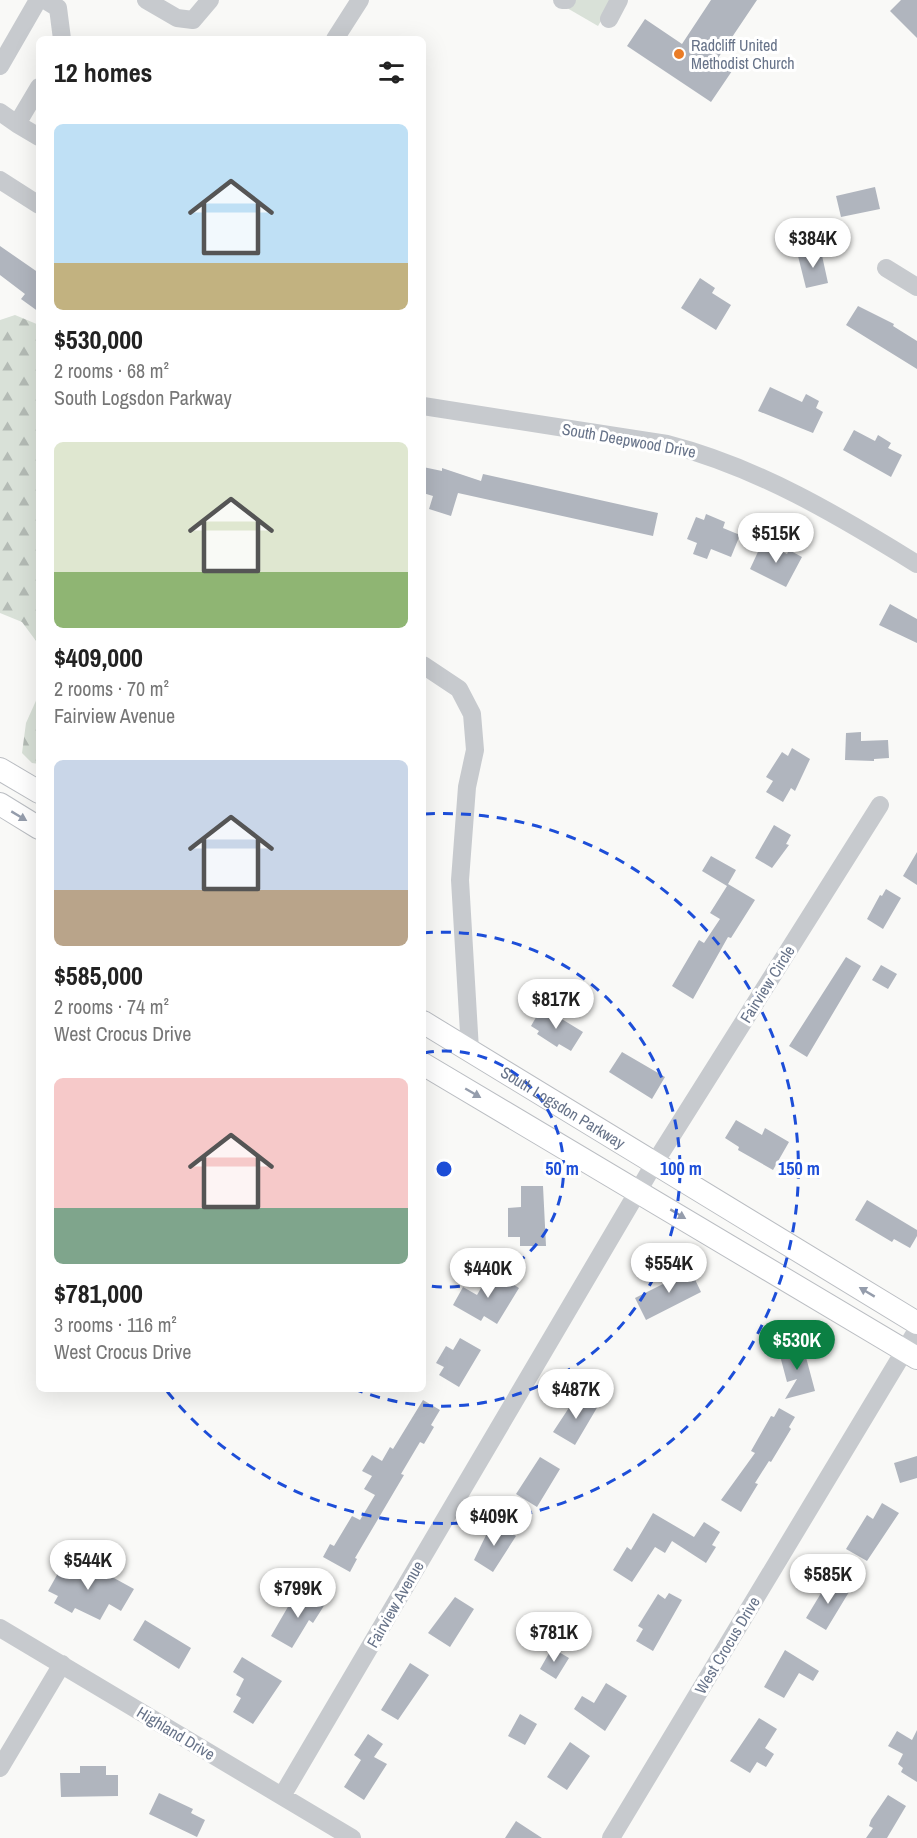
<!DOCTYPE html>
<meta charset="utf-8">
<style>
:root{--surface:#fff;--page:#f2f2f2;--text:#222;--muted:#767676;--accent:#0b8043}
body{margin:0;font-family:"Archivo Narrow",sans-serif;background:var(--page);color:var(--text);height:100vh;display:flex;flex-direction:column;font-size:22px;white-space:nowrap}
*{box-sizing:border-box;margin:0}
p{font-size:20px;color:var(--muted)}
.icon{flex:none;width:33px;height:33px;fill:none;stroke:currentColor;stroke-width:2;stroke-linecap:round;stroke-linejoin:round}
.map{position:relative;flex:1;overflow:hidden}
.drawer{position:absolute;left:36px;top:36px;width:390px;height:1356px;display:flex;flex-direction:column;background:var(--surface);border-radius:9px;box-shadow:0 6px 24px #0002}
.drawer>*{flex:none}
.price{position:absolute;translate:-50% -51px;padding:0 14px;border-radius:21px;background:#fff;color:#222;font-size:20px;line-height:39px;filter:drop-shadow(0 2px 3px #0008)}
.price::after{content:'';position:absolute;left:50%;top:36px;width:18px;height:14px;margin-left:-9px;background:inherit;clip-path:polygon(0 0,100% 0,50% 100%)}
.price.active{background:var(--accent);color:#fff}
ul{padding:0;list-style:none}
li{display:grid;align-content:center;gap:12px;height:318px;padding:0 18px}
li span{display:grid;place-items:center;height:186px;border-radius:9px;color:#555}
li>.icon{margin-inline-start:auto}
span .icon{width:108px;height:108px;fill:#fffc;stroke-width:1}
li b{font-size:26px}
h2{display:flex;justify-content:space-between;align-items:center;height:72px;padding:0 18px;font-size:26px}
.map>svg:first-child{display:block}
.forest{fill:url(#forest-firs)}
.pitch{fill:#d9e1d8}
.building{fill:#b0b5be}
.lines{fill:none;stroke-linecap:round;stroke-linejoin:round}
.major-casing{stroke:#babdc2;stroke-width:24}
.minor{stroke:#c7cace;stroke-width:18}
.major{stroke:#fff;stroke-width:22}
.oneway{fill:#959dac}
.ring{fill:none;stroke:#1d4ed8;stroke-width:3;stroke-dasharray:10 8}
.poi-dot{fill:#ea7c26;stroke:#fff;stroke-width:2}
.labels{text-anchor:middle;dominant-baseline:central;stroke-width:6;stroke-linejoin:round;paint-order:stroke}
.poi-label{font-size:16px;fill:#677389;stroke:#fff;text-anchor:start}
.street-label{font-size:16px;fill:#677389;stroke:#fff}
.centre{fill:#1d4ed8;stroke:#fff;stroke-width:3}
.ring-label{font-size:18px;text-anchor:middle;font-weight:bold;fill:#1d4ed8;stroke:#fff;stroke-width:6;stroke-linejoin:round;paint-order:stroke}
</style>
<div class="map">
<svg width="917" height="1838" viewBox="0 0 917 1838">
<defs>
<pattern id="forest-firs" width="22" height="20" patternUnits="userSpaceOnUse" patternTransform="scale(1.5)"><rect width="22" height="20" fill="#d9e1d8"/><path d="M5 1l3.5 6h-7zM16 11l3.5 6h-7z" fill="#b4bbb5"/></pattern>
</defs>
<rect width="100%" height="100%" fill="#f9f9f7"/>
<path class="forest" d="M15,315L39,325V645L22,622L0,613V320Z
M39,694V764L32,763L22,753L26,723Z"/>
<path class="pitch" d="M571,0H613L598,26L567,8Z"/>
<path class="building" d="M711,0H757L716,61L732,71L711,102L627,46L645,19L682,44Z
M901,0H917V38L890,11Z
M875,187L880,209L841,217L836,196Z
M0,246L39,273V312L21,299L25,294L0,275Z
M821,251L828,283L806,288L798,256Z
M700,278L715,288L712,293L731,305L716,330L681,308Z
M858,306L894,324L893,326L917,341V369L846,325Z
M770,387L802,402L806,394L819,401L816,408L823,412L813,433L758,411Z
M854,430L875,441L878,435L891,443L888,448L902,455L891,477L843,450Z
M423,467L442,471V468L481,481L483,474L658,513L653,536L458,493L451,516L429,509L433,496L423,493Z
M706,514L725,522L723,528L740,535L731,557L711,549L707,559L693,554L697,543L687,539L696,517L704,520Z
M763,541L787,554L789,550L802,557L786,587L750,569Z
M890,604L917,619V643L879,625Z
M861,732V741L888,740L889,758L874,759V761L845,760L846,733Z
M792,748L810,759L795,791L791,788L783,802L766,792L773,781L766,777L782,752L788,756Z
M774,825L791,835L786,844L789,845L772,868L755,858Z
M917,852V885L903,876Z
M711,856L736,870L728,884L755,900L731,938L728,937L693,999L672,986L699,940L704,943L720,919L710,913L727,886L702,871Z
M886,889L901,898L883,929L867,919L880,895L882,896Z
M846,957L861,966L807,1057L789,1046Z
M881,965L897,974L888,989L872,980Z
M542,1007L583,1032L571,1051L559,1044L557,1047L537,1034L539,1031L531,1026Z
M622,1052L665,1077L652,1099L609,1072Z
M736,1120L762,1135L765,1128L789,1142L773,1170L738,1150L739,1147L725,1138Z
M521,1186H543L546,1246H520V1237H508V1208L521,1207Z
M867,1200L917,1230V1236L910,1248L894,1239L892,1242L855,1220Z
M689,1267L701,1292L646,1320L635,1298L671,1280L669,1277Z
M491,1271L519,1288L497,1324L484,1316L481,1321L453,1305L463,1287L477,1295Z
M460,1338L481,1350L459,1387L439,1375L444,1367L436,1363L446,1346L453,1350Z
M803,1346L815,1391L785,1399L797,1379L787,1382L779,1352Z
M578,1394L598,1406L575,1445L553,1432Z
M423,1400L440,1410L431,1425L434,1427L424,1444L420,1442L401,1474L404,1475L355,1558L357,1559L350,1572L323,1557L330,1544L334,1546L352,1516L360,1520L375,1495L364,1489L372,1476L362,1471L372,1455L382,1461L390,1447L393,1449Z
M779,1408L795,1417L789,1427L791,1429L771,1462L769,1461L755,1483L758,1484L741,1512L721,1500L755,1453L751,1451L771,1416L774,1417Z
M917,1456V1478L900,1483L894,1463Z
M540,1457L560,1469L537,1507L516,1494Z
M882,1503L899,1513L867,1561L846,1549L867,1515L873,1519Z
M653,1513L694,1537L704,1522L720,1532L712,1545L716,1547L706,1563L672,1541L665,1553L655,1547L632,1582L613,1570L627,1547L631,1550Z
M496,1524L516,1536L493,1572L474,1560L489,1529L492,1531Z
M66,1559L99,1578L103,1572L134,1589L121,1611L109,1604L100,1620L75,1608L72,1613L54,1603L58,1596L48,1591Z
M829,1580L849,1592L826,1630L806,1618Z
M312,1592L327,1601L313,1623L309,1620L292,1648L271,1636L289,1605L295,1608L303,1595L308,1598Z
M669,1593L682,1600L653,1651L636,1641L643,1629L638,1626L658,1594L665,1599Z
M455,1597L474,1609L450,1647L428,1633Z
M145,1620L191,1648L179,1669L133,1640Z
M552,1648L569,1658L556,1679L540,1669Z
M785,1650L819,1671L813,1681L799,1673L784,1698L764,1687Z
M242,1657L282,1681L253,1724L233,1712L241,1698L236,1695L244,1679L233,1672Z
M410,1663L429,1675L398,1720L381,1710Z
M606,1683L627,1696L605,1731L574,1709L582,1696L594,1703Z
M520,1714L537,1724L525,1745L508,1736Z
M759,1718L777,1729L765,1748L774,1754L766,1767L757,1762L750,1773L730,1761Z
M917,1730V1782L901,1772L903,1768L898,1764L903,1754L888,1746L897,1731L912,1740Z
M368,1734L383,1744L374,1757L387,1764L364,1800L344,1787L361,1760L354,1755Z
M570,1742L590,1756L567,1790L547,1777Z
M80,1766H106V1775H118V1796L61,1797L60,1773H80Z
M159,1793L193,1809L191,1813L205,1820L197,1837L149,1814Z
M888,1795L906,1806L887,1838H866L873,1828L869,1826L871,1820Z
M516,1821L542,1838H505Z"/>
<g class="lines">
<g class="major-casing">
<g id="major">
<path d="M0,769L39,792"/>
<path d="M0,804L39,828"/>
<path id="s1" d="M423,1022L917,1323"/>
<path d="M423,1064L917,1358"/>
</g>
</g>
<path class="minor" d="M45,0L58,8L62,39
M146,0L177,18L193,20L210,0
M562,0H567
M609,19L619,0
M335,39L360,0
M0,66L38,0
M39,87L17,124L39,137
M0,112L17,124
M0,180L39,205
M886,268L917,287
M423,406L667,444C757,467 838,515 917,564
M423,665L459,689L472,714L475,750L467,787L460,880L470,1050
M0,1628L352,1838
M0,1768L62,1664
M282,1796L654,1164L880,805
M611,1838L917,1330"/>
<use href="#major" class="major"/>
</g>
<defs><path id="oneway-solid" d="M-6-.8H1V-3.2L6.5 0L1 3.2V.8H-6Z" transform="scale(1.5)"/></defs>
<g class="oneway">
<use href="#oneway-solid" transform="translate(19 816) rotate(31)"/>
<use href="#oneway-solid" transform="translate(473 1093) rotate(30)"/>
<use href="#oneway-solid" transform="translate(678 1214) rotate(31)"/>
<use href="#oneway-solid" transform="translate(867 1292) rotate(-149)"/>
</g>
<g class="ring">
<path d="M424 1053A118 118 0 1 1 424 1285"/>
<path d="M423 933A237 237 0 1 1 357 1390"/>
<path d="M425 814A355 355 0 1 1 166 1390"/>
</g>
<circle class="poi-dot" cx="679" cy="54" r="6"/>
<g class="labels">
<g class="poi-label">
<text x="691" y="45">Radcliff United<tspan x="691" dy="18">Methodist Church</tspan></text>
</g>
<g class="street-label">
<text transform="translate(629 440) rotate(10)">South Deepwood Drive</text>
<text transform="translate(767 984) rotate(-58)">Fairview Circle</text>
<text stroke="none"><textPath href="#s1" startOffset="164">South Logsdon Parkway</textPath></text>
<text transform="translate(395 1604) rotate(-60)">Fairview Avenue</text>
<text transform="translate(727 1645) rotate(-59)">West Crocus Drive</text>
<text transform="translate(176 1733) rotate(31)">Highland Drive</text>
</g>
</g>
<circle cx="444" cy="1169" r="9" class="centre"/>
<g class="ring-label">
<text x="562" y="1175">50 m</text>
<text x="681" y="1175">100 m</text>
<text x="799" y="1175">150 m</text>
</g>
</svg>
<b class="price" style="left:813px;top:269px">$384K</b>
<b class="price" style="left:776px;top:564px">$515K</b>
<b class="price" style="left:556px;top:1030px">$817K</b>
<b class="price" style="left:669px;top:1294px">$554K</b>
<b class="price" style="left:488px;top:1299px">$440K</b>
<b class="price active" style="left:797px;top:1371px">$530K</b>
<b class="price" style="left:576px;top:1420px">$487K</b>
<b class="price" style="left:494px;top:1547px">$409K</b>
<b class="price" style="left:88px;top:1591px">$544K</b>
<b class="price" style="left:828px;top:1605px">$585K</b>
<b class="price" style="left:298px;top:1619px">$799K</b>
<b class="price" style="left:554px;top:1663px">$781K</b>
<section class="drawer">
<h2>12 homes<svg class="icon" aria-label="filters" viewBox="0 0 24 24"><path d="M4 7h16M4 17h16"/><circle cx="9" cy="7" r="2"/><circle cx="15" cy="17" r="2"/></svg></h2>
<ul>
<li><span style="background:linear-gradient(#bfe0f5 75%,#c2b280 0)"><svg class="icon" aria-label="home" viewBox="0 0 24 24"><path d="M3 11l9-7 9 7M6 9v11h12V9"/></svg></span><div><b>$530,000</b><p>2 rooms · 68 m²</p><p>South Logsdon Parkway</p></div></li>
<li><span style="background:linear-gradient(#dfe7d0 70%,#8fb573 0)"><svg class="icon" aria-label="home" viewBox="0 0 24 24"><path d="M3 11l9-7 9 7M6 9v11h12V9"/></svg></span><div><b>$409,000</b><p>2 rooms · 70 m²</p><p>Fairview Avenue</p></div></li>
<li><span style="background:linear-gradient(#c9d6e8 70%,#b9a48a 0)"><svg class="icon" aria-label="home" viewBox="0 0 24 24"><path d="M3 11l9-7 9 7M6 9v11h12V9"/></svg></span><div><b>$585,000</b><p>2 rooms · 74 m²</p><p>West Crocus Drive</p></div></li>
<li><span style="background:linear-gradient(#f6c9c9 70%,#7fa58c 0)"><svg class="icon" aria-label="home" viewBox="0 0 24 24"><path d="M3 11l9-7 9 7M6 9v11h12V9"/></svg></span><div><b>$781,000</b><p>3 rooms · 116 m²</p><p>West Crocus Drive</p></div></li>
</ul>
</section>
</div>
